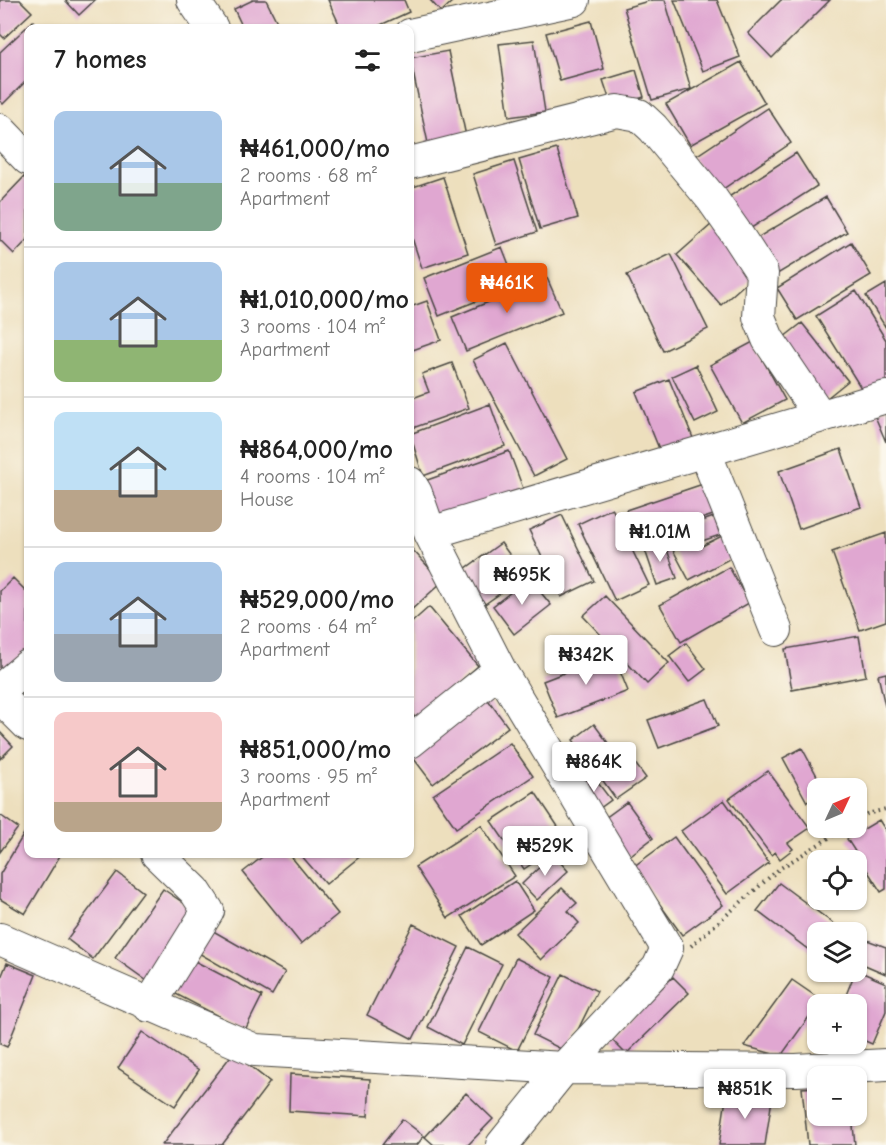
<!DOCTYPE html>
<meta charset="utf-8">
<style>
:root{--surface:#fff;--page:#f6f6f6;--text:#222;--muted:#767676;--line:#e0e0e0;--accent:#ea580c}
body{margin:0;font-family:"Comic Neue",sans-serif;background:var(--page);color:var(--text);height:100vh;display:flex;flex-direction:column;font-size:22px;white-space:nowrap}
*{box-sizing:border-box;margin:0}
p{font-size:20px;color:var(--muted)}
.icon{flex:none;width:33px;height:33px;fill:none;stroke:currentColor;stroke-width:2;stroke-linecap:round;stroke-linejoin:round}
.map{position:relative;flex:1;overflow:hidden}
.panel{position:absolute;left:24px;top:24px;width:390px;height:834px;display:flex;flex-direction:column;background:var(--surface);border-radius:12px;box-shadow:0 2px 4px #0004}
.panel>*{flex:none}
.needle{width:39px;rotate:46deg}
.buttons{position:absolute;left:807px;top:778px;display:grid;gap:12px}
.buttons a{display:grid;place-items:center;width:60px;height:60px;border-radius:12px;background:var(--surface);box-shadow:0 2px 4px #0004;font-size:30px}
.price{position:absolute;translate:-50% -51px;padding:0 14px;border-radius:6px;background:#fff;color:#222;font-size:20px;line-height:39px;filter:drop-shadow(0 2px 3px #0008)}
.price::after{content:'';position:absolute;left:50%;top:36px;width:18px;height:14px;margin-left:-9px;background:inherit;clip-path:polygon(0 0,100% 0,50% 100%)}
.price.selected{background:var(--accent);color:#fff}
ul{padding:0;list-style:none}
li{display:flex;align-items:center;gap:18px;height:150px;padding:0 30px}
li+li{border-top:2px solid var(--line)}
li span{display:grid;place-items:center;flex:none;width:168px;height:120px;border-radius:12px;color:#555}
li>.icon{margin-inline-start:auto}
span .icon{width:72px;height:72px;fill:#fffc;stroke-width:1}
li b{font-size:26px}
h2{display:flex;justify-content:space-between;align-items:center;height:72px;padding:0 30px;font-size:26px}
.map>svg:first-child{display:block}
.building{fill:#e0a7d1}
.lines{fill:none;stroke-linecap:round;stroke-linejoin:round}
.minor-casing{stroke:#484641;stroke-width:34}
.path{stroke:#484641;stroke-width:4;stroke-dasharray:1.5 4.5;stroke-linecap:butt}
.minor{stroke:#fff;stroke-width:32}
</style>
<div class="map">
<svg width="886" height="1145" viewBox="0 0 886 1145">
<rect width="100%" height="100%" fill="#fbf7ec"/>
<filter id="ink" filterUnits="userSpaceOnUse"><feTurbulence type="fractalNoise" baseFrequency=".0167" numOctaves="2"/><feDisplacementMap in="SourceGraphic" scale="12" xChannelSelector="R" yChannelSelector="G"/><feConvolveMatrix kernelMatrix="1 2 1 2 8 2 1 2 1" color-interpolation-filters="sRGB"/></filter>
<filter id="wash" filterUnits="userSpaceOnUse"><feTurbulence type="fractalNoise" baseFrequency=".008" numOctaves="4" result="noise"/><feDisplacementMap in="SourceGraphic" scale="24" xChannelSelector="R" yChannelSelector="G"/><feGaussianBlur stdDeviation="1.35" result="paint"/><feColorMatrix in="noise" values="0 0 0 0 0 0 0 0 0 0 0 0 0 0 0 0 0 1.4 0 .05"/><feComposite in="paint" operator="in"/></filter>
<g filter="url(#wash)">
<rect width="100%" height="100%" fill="#eddfbd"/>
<g id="blocks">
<path class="building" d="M0,0H20L32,12L4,38L0,34Z
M65,0H95L79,15Z
M253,0H266L280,28H243L234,9Z
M328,0H404L409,12L374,28H341Z
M430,0H454L441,12Z
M652,0H665L691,89L652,100L624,8Z
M674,0H717L740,57L703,71Z
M781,0H830L772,58L748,33Z
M33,21L40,28H28V79L3,104L0,101V52Z
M591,21L604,69L560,81L546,33Z
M534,40L545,112L509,117L499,44Z
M448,51L467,141L429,148L410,58Z
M741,62L765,103L690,145L666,104Z
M636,70L644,97L612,107L603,80Z
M768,108L791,143L717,193L693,158Z
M557,149L578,218L540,229L519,160Z
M796,153L817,186L745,232L724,200Z
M514,161L537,232L496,245L473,174Z
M25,176L28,180V239L14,254L0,240V202Z
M443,177L468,253L422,268L410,232V188Z
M826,197L847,232L774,276L752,241Z
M712,224L756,274L721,305L677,255Z
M851,242L871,275L797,320L777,288Z
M502,247L517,285L439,316L424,278Z
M671,254L708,329L663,351L627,275Z
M547,278L562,312L466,351L452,317Z
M886,284V328L866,296Z
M856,291L886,340V383L866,396L816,316Z
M427,301L441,340L410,351V307Z
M802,323L848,381L822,402L775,344Z
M753,342L785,400L742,423L710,365Z
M507,343L567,459L534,476L473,360Z
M452,363L469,408L410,429V399L429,392L422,374Z
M696,365L718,412L695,423L672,376Z
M669,379L693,438L660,451L636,392Z
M490,404L505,446L423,476L410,434Z
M886,409V442L874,414Z
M841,449L861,507L799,529L779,471Z
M509,451L524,491L434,523L419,483Z
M703,484L713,515L636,541L626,510Z
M612,508L649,585L615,601L578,524Z
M562,515L594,581L561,597L529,530Z
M714,517L720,535L699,542L693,524Z
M886,533V621L860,630L832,552Z
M724,535L735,556L689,580L672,548L692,537L698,548Z
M664,541L677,578L657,585L644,547Z
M501,543L525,576L485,604L462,571Z
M411,548L442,582L410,611V550Z
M729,567L749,603L681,642L660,605Z
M13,578L28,593V649L4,675L0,671V591Z
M529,578L551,605L514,634L493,606Z
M605,596L669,663L647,684L583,616Z
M429,607L478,666L416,719L410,711V624Z
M859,636L866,676L792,690L785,649Z
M686,643L706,669L689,682L669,656Z
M613,654L628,691L558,718L543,681Z
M886,673V706H885L878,675Z
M28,688V711L17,699Z
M486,697L508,727L433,784L411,755Z
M707,699L718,726L659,748L648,720Z
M594,724L614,751L593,767L573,740Z
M0,732L13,746L0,759Z
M510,743L533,776L456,828L433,795Z
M802,748L824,789H818V796L807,802L783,758Z
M625,750L646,778L616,799L596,771Z
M768,771L810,828L788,843L793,849L780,859L775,852L771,855L729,799Z
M592,775L611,800L596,811L577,786Z
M535,792L567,840L524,869L491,821Z
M724,800L769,863L727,894L681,831Z
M627,802L653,838L628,857L601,821Z
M0,815L18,828L0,852Z
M879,820L886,831V889L881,892L847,839Z
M481,825L515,876L448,918L415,867Z
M28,827V854H61L25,914L0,899V874Z
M674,837L723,905L682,935L633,867Z
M266,854H289L338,914L301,944L243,872Z
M300,854H363L326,884Z
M553,854L568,871L537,900L522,884Z
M117,872L143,892L93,959L67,939Z
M515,881L534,910L481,945L462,916Z
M779,883L838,927L833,933H818L817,956L757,911Z
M562,888L577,903L568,911L579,923L541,960L515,933Z
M163,889L198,913L150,983L115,958Z
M413,924L459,947L413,1039L367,1015Z
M208,928L285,972L272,995L195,951Z
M867,940L886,947V974L858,962Z
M468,947L502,964L462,1045L428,1027Z
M187,957L262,996L245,1030L170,991Z
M516,958L554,977L517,1051L479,1032Z
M7,963L36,975L7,1047L0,1044V980Z
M856,970L886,983V1011L872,1044L856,1037V1005H842Z
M563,974L597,991L567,1052L533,1035Z
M673,977L689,993L626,1054L610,1038Z
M792,980L821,1000L781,1056L744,1046Z
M142,1032L199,1070L175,1106L118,1068Z
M233,1053L270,1082L222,1145H162Z
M290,1074L370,1079L368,1116L289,1111Z
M818,1087V1116H852L855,1145H808L802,1088Z
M727,1092L772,1099L765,1145H719Z
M466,1093L493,1119L468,1145H434L425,1137Z
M402,1119L424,1136L417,1145H382Z"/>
</g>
</g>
<g filter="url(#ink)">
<use href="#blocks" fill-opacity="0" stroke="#484641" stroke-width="1.5"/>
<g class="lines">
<g class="minor-casing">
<path id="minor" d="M193,0L212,28
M410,35L574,0
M0,130L28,159
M410,163L617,111L639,115L653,128L712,199L738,236L762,273L759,317L768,339L820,416
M705,452L776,630
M410,483L416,493L430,533L500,670L667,948L658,968L564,1068L502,1145
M430,533L886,397
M0,690L28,666
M0,697L28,725
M410,742L500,670
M0,939L255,1050L564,1068L796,1070L886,1065
M149,1006L208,911L195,891L157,854"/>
</g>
<path class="path" d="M856,821L867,814L886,809
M691,946L779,869L845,828"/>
<use href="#minor" class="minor"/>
</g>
</g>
</svg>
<div class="buttons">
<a><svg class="needle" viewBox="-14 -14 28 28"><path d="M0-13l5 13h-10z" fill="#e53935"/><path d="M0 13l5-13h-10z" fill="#767676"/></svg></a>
<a><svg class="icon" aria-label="locate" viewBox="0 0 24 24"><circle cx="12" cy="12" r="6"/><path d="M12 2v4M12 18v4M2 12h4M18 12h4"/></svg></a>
<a><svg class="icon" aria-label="layers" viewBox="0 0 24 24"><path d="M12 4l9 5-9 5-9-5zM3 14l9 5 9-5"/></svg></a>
<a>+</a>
<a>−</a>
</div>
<b class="price selected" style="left:507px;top:314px">₦461K</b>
<b class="price" style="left:660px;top:563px">₦1.01M</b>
<b class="price" style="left:522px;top:606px">₦695K</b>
<b class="price" style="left:586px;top:686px">₦342K</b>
<b class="price" style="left:594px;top:793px">₦864K</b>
<b class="price" style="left:545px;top:877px">₦529K</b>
<b class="price" style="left:745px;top:1120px">₦851K</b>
<section class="panel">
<h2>7 homes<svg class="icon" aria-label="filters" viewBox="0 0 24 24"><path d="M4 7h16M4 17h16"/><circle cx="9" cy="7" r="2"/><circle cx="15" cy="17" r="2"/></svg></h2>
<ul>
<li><span style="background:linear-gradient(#a9c7e8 60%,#7fa58c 0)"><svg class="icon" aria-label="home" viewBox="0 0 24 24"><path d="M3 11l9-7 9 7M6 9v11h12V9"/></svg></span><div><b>₦461,000/mo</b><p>2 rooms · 68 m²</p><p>Apartment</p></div></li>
<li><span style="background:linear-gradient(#a9c7e8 65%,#8fb573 0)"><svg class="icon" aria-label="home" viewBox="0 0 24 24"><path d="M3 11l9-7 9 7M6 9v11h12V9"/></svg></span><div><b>₦1,010,000/mo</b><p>3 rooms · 104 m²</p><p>Apartment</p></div></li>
<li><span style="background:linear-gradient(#bfe0f5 65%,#b9a48a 0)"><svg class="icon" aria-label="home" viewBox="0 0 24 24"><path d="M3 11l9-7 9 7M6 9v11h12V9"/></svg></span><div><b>₦864,000/mo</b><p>4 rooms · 104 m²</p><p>House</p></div></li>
<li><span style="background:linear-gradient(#a9c7e8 60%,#9aa5b1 0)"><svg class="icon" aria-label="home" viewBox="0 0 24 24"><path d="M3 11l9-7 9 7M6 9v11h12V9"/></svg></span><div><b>₦529,000/mo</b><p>2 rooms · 64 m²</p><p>Apartment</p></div></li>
<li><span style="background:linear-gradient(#f6c9c9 75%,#b9a48a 0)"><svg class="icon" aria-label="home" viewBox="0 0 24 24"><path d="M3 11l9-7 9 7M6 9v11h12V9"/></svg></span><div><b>₦851,000/mo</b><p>3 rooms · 95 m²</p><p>Apartment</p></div></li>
</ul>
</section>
</div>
